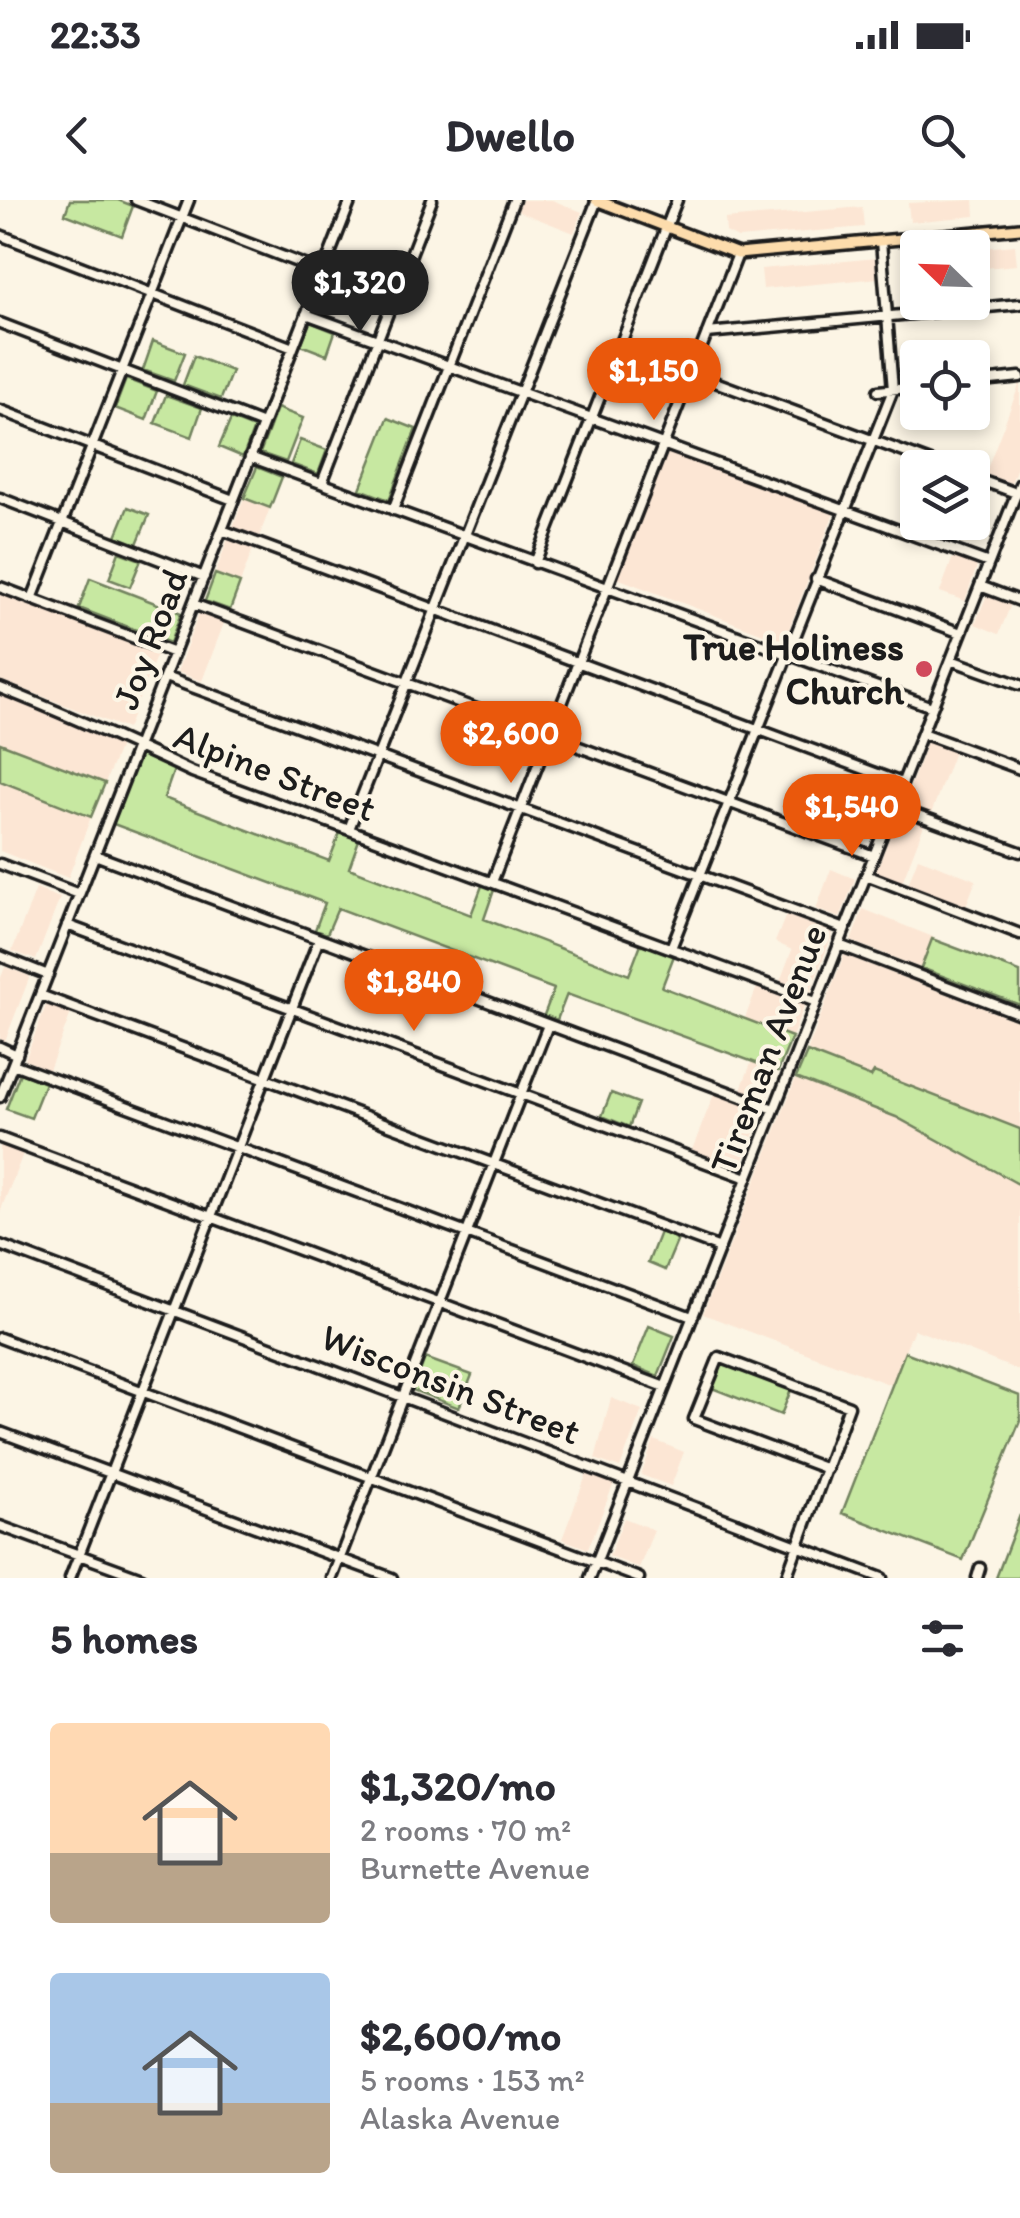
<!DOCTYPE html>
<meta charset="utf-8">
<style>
:root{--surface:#fff;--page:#f7f7f7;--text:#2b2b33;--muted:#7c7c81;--accent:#ea580c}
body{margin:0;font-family:Itim,sans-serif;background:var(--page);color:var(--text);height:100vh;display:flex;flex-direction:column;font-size:38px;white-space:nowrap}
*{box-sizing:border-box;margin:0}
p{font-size:32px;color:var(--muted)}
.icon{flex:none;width:55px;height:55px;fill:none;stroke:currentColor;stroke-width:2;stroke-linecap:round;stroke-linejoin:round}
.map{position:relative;height:1378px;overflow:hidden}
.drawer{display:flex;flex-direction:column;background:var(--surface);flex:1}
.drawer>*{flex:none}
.needle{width:65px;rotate:293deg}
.controls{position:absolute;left:900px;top:30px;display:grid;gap:20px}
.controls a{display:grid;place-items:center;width:90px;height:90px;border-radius:10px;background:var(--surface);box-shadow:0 5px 15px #0003;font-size:50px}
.price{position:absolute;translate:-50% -85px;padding:0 22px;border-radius:35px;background:var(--accent);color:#fff;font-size:32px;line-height:65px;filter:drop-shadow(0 2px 5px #0008)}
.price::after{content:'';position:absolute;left:50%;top:60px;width:30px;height:22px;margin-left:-15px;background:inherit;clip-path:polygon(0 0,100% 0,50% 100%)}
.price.active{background:#222;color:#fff}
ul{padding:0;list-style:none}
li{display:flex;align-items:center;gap:30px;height:250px;padding:0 50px}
li span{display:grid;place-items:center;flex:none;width:280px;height:200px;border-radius:10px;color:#555}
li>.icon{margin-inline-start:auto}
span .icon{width:120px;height:120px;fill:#fffc;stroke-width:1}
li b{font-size:42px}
h2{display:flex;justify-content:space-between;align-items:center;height:120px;padding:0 50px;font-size:42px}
.status{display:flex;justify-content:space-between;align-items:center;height:70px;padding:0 50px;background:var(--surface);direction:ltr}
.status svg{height:28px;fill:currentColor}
header{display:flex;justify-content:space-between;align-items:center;height:130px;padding:0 50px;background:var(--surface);font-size:45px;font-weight:700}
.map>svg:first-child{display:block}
.built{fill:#fce6d4}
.green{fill:#c7e8a1;stroke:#72825e;stroke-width:2.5}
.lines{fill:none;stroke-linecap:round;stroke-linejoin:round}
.minor-casing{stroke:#1c1c1c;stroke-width:15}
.major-casing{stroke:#1c1c1c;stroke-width:16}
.minor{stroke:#fcf5e5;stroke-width:8}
.major{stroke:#fddcac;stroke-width:9}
.poi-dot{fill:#d1495b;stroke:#fcf5e5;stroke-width:4}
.labels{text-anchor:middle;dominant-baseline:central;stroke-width:8;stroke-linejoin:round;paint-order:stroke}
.street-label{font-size:38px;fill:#1c1c1c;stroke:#fcf5e5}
.poi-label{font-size:38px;font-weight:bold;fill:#1c1c1c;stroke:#fcf5e5;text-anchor:end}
</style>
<div class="status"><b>22:33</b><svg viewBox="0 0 49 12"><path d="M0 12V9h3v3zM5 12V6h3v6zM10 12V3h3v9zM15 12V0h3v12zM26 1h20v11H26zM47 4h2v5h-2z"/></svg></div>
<header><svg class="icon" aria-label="back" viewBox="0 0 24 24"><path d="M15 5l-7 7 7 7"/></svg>Dwello<svg class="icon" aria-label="search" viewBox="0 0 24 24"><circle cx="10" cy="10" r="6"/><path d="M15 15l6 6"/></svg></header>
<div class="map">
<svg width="1020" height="1378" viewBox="0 0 1020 1378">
<rect width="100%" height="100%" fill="#fcf5e5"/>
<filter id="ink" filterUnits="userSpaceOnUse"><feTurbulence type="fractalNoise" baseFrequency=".01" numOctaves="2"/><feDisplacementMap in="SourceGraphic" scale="20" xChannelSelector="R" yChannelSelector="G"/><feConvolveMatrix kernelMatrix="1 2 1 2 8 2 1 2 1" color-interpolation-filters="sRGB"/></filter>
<g filter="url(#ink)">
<path class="built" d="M522,0H552L582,12L574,33L518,11Z
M974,0L975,16L910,22L908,3Z
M862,7L864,27L738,38L726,32L725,19Z
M1015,45L1017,65L973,69V49Z
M877,58L879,78L763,89L761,69Z
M1020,183V259L1011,283L985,274Z
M667,250L834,313L784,442L617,378Z
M244,298L270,308L259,337L233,327Z
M228,339L253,349L240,383L215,374Z
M953,357L977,366L965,401L940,392Z
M0,393L157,454L127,529L0,480Z
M987,395L1011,404L999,434L975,424Z
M199,413L224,423L202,481L177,472Z
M0,495L121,543L105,583L0,543Z
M927,542L954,552L931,614L904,603Z
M0,581L91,617L68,678L0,651Z
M898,615L924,625L902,682L876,672Z
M918,658L976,680L966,706L908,684Z
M831,669L855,679L840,718L816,709Z
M36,689L60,698L36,760L12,751Z
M863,709L933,737L921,768L851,741Z
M786,715L833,733L810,793L780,781L792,750L775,742Z
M844,755L1020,822V930L874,872L872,877L807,852Z
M5,767L30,776L5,841L0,839V780Z
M757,787L805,804L792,837L745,818Z
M47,803L71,813L49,870L25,860Z
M752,861L778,871L767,899L741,889Z
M796,878L896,917L1020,985V1171L914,1129L891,1185L703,1114Z
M714,894L762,912L740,969L692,950Z
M0,945L23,954L0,1012Z
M611,1198L642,1210L620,1268L595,1259Z
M654,1240L684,1252L671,1286L641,1275Z
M587,1273L614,1283L588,1349L562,1339Z
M624,1318L654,1330L639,1368L609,1356Z"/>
<path class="green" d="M70,0H118L133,6L122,36L65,14Z
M310,122L335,132L327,155L301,145Z
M153,141L185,153L174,181L143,170Z
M194,156L232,171L221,199L183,185Z
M126,179L157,191L146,220L115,208Z
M166,195L202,208L192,237L155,223Z
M277,208L303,218L286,262L260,253Z
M388,218L416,229L389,300L360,289Z
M231,219L254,228L243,257L219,247Z
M300,240L327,250L318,274L291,264Z
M257,267L282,277L270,308L244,298Z
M128,307L149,315L137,344L116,336Z
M119,352L141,360L130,387L109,379Z
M215,374L240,383L230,410L205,401Z
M90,378L181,413L170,443L79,408Z
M0,543L105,583L91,617L0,581Z
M136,550L176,564L164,598L329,661L341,630L360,637L349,668L471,715L483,683L495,687L484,719L629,775L642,741L675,753L662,787L792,837L778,871L567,794L557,820L544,815L554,789L338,708L327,734L315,730L325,703L108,622Z
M932,739L1020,772V805L921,768Z
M807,852L871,877L874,872L1020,929V985L896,917L796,878Z
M20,873L45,883L31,918L6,909Z
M611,893L638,903L629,927L602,916Z
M660,1032L678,1039L665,1070L648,1063Z
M649,1126L674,1136L658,1176L633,1166Z
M905,1152L1020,1196V1221L963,1360L842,1313Z
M425,1158L472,1175L459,1208L413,1190Z
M722,1163L791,1190L781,1215L712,1188Z
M1020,1315V1378H996Z"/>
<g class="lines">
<g class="minor-casing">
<path id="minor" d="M136,0L323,72
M0,35L293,148
M306,114L989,363
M0,123L263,224
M707,133L1020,104
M691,173L947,268
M972,182L1020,177
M878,191L918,187
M0,210L233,300
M250,257L932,507
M972,277L1016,293
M322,283L432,0
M0,298L204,377
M393,310L514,0
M222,330L902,583
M535,363L677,0
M816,379L961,433
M980,386L1020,401
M0,387L174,453
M32,399L189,0
M193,404L874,656
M951,460L1020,485
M165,477L845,729
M0,488C67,514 128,542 192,572L816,802
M922,533L1020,569
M893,606L1020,652
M349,629L597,0
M95,655L774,909
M0,664L79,694
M866,675L1020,734
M492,682L738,54
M67,725L747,978
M839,745L1020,814
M671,748L893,190L881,41
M0,756L48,775
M40,795L720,1048
M0,847L17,855
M13,864L692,1117
M0,897L351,0
M0,938L665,1187
M0,1045L882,1378
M0,1138L639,1378
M0,1232L392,1378
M0,1326L142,1378
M70,1378L319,739
M332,1378L548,825
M590,1378L1020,284
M786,1378L849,1206L719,1157L694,1219L827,1269
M977,1378L980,1368"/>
</g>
<g class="major-casing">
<path id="major" d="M596,0L738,54L1020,28"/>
</g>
<use href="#minor" class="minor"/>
<use href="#major" class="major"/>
</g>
</g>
<circle class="poi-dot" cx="924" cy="469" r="10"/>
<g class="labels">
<g class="street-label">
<text transform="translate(150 439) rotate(-69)">Joy Road</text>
<text transform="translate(275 572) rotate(21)">Alpine Street</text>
<text transform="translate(768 849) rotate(-69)">Tireman Avenue</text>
<text transform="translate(451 1184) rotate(21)">Wisconsin Street</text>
</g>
<g class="poi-label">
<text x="904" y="447">True Holiness<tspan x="904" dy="44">Church</tspan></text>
</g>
</g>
</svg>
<div class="controls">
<a><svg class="needle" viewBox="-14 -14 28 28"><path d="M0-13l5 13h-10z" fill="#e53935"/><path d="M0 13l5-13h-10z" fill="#7c7c81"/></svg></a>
<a><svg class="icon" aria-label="locate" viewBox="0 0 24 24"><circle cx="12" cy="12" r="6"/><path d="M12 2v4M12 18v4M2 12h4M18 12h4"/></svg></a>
<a><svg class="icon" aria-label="layers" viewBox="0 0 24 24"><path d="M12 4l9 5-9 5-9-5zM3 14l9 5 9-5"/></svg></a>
</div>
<b class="price active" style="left:360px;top:135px">$1,320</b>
<b class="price" style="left:654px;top:223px">$1,150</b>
<b class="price" style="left:511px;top:586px">$2,600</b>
<b class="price" style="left:852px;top:659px">$1,540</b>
<b class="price" style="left:414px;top:834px">$1,840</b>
</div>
<section class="drawer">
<h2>5 homes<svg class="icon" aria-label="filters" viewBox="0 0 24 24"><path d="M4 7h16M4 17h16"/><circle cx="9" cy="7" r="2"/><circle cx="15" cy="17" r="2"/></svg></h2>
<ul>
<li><span style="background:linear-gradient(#ffd9b3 65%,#b9a48a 0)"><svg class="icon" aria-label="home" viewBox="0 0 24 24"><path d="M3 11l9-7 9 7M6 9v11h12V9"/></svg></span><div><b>$1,320/mo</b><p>2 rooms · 70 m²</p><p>Burnette Avenue</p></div></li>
<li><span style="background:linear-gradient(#a9c7e8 65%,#b9a48a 0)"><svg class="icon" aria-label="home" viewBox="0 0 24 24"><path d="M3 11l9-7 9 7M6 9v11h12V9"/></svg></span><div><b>$2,600/mo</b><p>5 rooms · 153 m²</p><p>Alaska Avenue</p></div></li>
</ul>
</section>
